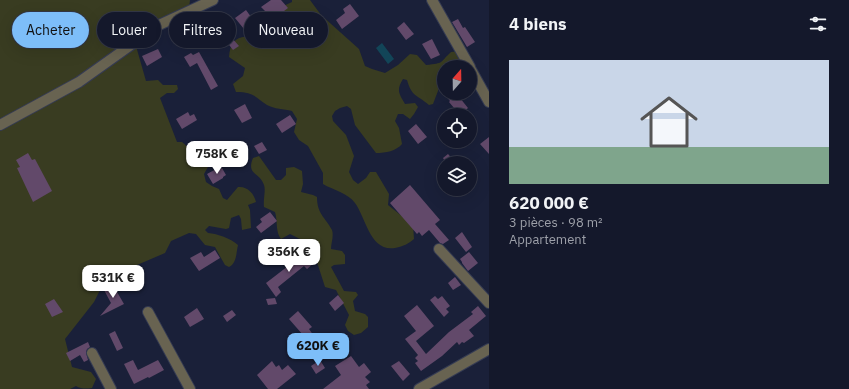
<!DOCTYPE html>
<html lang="fr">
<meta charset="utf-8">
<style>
:root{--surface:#14182b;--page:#212537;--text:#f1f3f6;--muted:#9da0a9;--line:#333747;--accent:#7dbef9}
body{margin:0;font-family:"IBM Plex Sans",sans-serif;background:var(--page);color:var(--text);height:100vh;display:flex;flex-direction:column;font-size:15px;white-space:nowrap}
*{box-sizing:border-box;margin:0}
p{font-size:13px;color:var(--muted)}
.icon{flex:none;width:22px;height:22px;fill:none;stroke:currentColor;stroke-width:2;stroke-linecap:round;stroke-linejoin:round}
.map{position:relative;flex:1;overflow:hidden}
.drawer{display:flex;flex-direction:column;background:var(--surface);width:360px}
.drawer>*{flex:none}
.top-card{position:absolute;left:12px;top:12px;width:380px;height:36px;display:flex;gap:8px}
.needle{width:26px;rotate:20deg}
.fabs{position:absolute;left:437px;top:60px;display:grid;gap:8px}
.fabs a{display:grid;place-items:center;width:40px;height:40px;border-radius:50%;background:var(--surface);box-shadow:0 4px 16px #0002,0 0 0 1px var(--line);font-size:20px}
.price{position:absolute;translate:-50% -34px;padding:0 9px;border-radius:8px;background:#fff;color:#222;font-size:13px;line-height:26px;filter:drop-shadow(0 1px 2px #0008)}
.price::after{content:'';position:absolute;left:50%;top:24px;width:12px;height:9px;margin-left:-6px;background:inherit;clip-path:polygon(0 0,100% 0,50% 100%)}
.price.selected{background:var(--accent);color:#111}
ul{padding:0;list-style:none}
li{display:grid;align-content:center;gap:8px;height:212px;padding:0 20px}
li+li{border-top:1px solid var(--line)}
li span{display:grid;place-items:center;height:124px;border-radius:0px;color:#555}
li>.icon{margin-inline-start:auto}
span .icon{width:72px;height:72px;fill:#fffc;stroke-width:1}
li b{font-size:17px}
h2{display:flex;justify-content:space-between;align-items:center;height:48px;padding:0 20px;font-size:17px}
.pill{padding:0 14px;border-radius:18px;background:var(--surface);box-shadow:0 4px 16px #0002,0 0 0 1px var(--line);font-size:14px;line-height:36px}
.pill.selected{background:var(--accent);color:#111}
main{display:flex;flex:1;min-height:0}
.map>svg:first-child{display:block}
.green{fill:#393c21}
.water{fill:#124558}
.building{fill:#62496a}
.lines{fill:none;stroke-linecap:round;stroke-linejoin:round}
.minor-casing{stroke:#353b53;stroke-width:12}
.minor{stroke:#686351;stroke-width:10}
</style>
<main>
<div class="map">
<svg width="489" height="389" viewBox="0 0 489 389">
<rect width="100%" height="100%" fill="#1a2039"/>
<path class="green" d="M0,0H190C189,9 188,17 182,24L176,23L172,18L153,23L148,31L134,39L146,81L158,80L163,85H177L178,89L174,93H167L160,98L177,142H182L206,163L208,167L204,174L206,182L212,186L219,189L223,198L227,200L238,187C247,186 254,193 256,202L248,205L250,210L251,228L242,230L241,219L239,215L231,218L229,228L226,229L209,226L205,230L208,233C218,234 230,238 238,245C236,253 237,263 229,267L225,265L221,258L215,247L205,245L196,234L189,233L171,241L165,253L130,268L101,288L94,302L65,339L72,367L91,372L96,379L92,388C86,389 81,389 76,386L70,389H0Z
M292,0H310L321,15L359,49L365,66L372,69L385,73L398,65L410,54L417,55L426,65C445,63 439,63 451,52L459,51L467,67H444V80L441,83L433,104L429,105C416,94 412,97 407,80L403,79C396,90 399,94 405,104L415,103L418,107L414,114L410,119L403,114H398L395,121L399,128L402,144C396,151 386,153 376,153L355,125L351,109L347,106L340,108L335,111L332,116L333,121L346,135L354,156L349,172L353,180L358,184L366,178L370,172H376L389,194L388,205L413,225L414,239C408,244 404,246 395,248C370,252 366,218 355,203C348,193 333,190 323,184V173L308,146L299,140L294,132L297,119L292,111C284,109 274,109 267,105C254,96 253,92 236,92L233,84L243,76L245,68L229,57C230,42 236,35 252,37L259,30L262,24L260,19L264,15L292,2Z
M259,156L276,180H281L286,175V168L294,167L302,171L303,184L301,192L313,195L317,197C317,214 325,217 332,230C334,236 331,243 331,249L342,251L345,255V264L334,265L331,267L344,291L356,292L358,295L353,301L355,311L365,314L368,317V327L361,333L354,335L348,331L345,325L349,315L336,290L325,287L316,259L311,251L304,241L290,234L281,239C275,231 278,221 275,212L264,207C263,200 266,190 264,185C260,172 246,175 253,158Z"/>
<path class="water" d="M382,43L394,59L388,64L376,48Z"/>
<path class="building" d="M271,0H281L288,8L267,24L259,15L265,11L261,7Z
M350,4L359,16L342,29L336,20L345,13L343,9Z
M246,10L254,21L244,29L235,18Z
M458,19L463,28L465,27L475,42L467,47L452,22Z
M404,22L414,34L406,40L397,28Z
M224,29L239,46L233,50L219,32Z
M432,39L440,55L431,59L422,44Z
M158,49L162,57L147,66L142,56Z
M199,52L218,86L211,90L197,63L190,67L184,57L191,53L193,55Z
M452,93H456L468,108L460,115L449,102L450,101L447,97Z
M245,104L252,118L242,123L234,110Z
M188,112L190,116L194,114L197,120L182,129L176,119Z
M290,115L296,124L282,133L276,124Z
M416,124L427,137L418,144L408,131Z
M489,137V154L480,144Z
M262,142L267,150L259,154L254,146Z
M28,153L32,160L35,159L52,191L33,202L17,168L20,167L16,160Z
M448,154L456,163H446L443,158Z
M218,168L219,170L222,168L226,175L223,177V178L213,184L207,174Z
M410,185L440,220L435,224L449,240L443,244L440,243L429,230L422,236L419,232L417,234L390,203Z
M270,212L277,221L261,233L256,227L262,222L260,219Z
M462,232L472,247L466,252L455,238Z
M215,250L220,258L199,271L190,258L201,252L204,257Z
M469,252L478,263L468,271L462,263V262L460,259Z
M305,253L314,263L307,269L304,266L278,287L281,292L276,297L266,283Z
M455,277L461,285L453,290L448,283Z
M113,285L124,304L100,316L111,303L104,290Z
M338,295L344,303L335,311L329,303Z
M435,296L438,299L442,296L450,306L446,309L449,312L444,317L430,300Z
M275,298L277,304L268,305L266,299Z
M54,299L63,312L52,317L45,304Z
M417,305L434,326L416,341L426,354L449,332L473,314L471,312L478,306L486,316L469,330L474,336L464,343L462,342L459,345L457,342L442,356L421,371L415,363L418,361L415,358L418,355L405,339L416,331L404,316Z
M197,308L204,319L190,327L184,317Z
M232,310L236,315L227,322L223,316Z
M298,311L312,327L309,329L316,339L310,343L289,319Z
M115,331L123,348L117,351L109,334Z
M88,342L90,347L87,349L86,352L88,360L84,362L80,355L70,361L66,353Z
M351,356L359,367L364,363L371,372L365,377L370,382L366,385L369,389H323L341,375L335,366Z
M133,360L138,370L158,360L164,370L149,378L148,377L134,384L124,364Z
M320,360L325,368L316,374L311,366Z
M272,361L276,367L279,365L282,370L288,365L296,374L277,389H268L257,375Z
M399,361L410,374L403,381L391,366Z"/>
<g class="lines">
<g class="minor-casing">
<path id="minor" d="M432,0L470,67
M470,68L489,102
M0,125L79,82L159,25L213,0
M439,249L489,303
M148,312L190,389
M92,353L111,389
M419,389L489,349"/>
</g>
<use href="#minor" class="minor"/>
</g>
</svg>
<div class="fabs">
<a><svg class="needle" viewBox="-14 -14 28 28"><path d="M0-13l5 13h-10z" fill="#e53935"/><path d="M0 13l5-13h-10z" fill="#9da0a9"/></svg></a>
<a><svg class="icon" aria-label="locate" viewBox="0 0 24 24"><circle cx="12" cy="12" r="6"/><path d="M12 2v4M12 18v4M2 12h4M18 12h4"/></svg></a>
<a><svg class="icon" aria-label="layers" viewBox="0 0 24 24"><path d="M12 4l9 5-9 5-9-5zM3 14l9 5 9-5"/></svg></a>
</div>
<b class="price" style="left:217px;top:175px">758K €</b>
<b class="price" style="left:289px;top:273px">356K €</b>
<b class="price" style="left:113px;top:299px">531K €</b>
<b class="price selected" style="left:318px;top:367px">620K €</b>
<div class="top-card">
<a class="pill selected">Acheter</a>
<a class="pill">Louer</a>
<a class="pill">Filtres</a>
<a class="pill">Nouveau</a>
</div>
</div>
<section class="drawer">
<h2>4 biens<svg class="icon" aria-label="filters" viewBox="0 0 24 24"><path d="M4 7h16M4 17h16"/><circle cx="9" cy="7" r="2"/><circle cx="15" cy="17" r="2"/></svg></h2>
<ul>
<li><span style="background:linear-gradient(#c9d6e8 70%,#7fa58c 0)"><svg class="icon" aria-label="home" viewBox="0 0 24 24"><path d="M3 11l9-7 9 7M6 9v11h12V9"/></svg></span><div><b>620 000 €</b><p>3 pièces · 98 m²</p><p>Appartement</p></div></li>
</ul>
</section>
</main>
